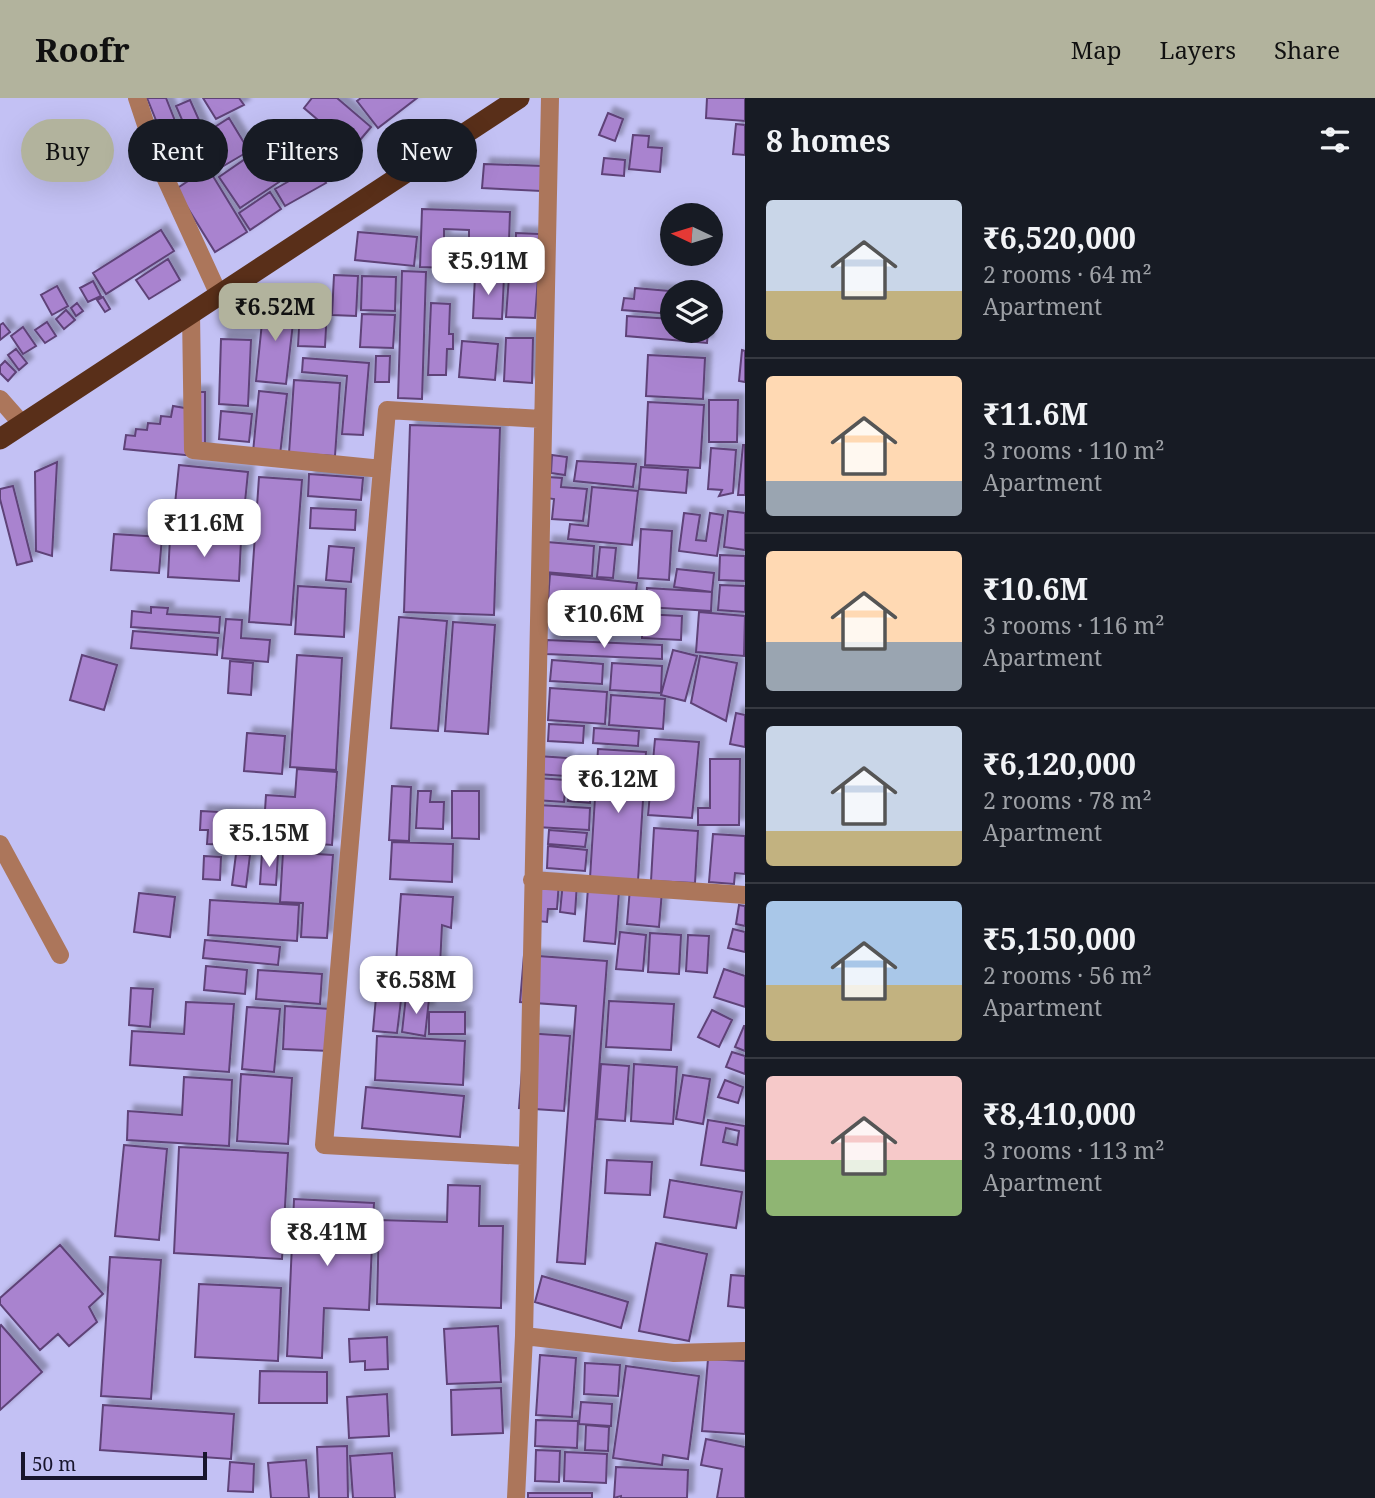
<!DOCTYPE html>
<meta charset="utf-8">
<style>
:root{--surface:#171b24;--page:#242831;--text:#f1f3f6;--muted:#9ea1a6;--line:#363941;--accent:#b2b39d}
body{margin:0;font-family:"Noto Serif",serif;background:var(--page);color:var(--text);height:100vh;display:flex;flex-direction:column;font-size:26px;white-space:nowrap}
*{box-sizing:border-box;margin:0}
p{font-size:23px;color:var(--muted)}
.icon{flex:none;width:38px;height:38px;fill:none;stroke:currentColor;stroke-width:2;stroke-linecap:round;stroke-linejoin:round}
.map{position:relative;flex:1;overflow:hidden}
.panel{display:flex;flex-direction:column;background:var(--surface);width:630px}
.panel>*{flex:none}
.top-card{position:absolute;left:21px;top:21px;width:618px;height:63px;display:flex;gap:14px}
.needle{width:46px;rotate:274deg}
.controls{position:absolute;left:660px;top:105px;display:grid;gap:14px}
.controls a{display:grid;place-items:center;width:63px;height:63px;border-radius:50%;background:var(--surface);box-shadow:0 7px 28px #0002;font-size:35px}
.scale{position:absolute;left:21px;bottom:18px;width:186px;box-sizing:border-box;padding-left:7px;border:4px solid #18152c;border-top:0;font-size:19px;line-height:24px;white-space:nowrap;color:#18152c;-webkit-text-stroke:5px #c3c1f4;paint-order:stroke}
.price{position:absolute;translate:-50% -60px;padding:0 16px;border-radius:14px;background:#fff;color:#222;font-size:23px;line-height:46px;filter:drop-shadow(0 2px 4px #0008)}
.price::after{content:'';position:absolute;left:50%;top:42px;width:21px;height:16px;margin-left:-10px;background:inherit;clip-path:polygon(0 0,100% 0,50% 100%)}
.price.current{background:var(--accent);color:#111}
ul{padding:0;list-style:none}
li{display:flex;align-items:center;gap:21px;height:175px;padding:0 21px}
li+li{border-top:2px solid var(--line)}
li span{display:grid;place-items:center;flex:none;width:196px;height:140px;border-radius:7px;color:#555}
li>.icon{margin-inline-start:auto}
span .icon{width:84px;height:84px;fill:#fffc;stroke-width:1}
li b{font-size:30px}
h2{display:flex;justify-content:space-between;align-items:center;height:84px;padding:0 21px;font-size:30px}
.pill{padding:0 24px;border-radius:32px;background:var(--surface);box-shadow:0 7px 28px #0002;font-size:24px;line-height:63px}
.pill.current{background:var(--accent);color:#111}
header{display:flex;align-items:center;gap:42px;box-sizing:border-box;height:98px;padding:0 35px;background:var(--accent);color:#111}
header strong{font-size:33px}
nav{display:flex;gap:38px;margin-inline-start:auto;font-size:24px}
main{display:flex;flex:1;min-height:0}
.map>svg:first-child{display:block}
.building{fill:#a983cf;stroke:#5e4378;stroke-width:2;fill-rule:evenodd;filter:url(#shadow)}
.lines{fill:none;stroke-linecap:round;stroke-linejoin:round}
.minor{stroke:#ac765b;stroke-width:18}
.highway{stroke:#592f19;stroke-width:21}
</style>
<header>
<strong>Roofr</strong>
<nav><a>Map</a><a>Layers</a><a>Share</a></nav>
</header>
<main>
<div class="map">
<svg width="745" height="1400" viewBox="0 0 745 1400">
<defs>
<filter id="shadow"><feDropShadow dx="6" dy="-6" stdDeviation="2" flood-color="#0004"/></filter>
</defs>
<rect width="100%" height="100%" fill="#c3c1f4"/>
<path class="building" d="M147,0H166L188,56L172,62Z
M203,0H239L244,7L216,21Z
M312,0H337L371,29L349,55L322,33L325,28L304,10Z
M361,0H417L378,30L357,3Z
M707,0H745V23L706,20Z
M190,2L203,31L189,38L176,8Z
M608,15L623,21L615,43L599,37Z
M229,20L249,53L215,73L196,41Z
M736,26L745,27V57L733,56Z
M290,30L312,62L240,110L219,79Z
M633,37L649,38L648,49L662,50L660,74L629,71Z
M604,60L625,62L624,78L602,76Z
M484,66L543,68L541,93L482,90Z
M316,68L326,85L285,108L275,91Z
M208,70L247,134L215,154L176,91Z
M270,94L281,111L250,132L239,115Z
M422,111L510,114L508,172L420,169ZM444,131L469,132V143L444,142Z
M161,132L174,153L106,196L93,175Z
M358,134L417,139L414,168L355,162Z
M516,135L539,136L538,173H515Z
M168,161L180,182L149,201L136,182Z
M402,173L426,174L422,301L398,300Z
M334,177L358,178L356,218L332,217Z
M362,178L396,179L395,213L361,212Z
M475,178L504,179L502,221L473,220Z
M509,178L538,180L535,220L506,219Z
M93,183L101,198L88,204L80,190Z
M57,188L68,208L52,217L41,197Z
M635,190L681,194H672V216L622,212L624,200L634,201Z
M103,199L110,211L105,214L97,202Z
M77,205L83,213L76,218L71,210Z
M264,205L295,208L286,286L256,283Z
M431,205L450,206L449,236H453V251H447L446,277H428Z
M300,210L327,211L325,249L298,248Z
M66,212L75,222L64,231L56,221Z
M362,216L395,217L393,250L360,249Z
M627,218L672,221V233H708L707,245L626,238Z
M47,224L56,238L45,245L35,232Z
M3,225L10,234L0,242V227Z
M23,229L36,248L23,256L11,238Z
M506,240H533L532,285L504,283Z
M221,241L251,242L248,308L219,306Z
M462,243L498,246L495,282L459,279Z
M16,251L27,265L19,272L8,257Z
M742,252L745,253V284L739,283Z
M648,257L705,260L703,301L646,298Z
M376,258H390L389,284H375Z
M303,260L369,265L363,337L342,336L347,278L302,274Z
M5,263L16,274L8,283L0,275V268Z
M294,282L340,285L335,358L289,355Z
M259,293L287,296L280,357L253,354Z
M194,294H205V359L124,351L126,337L135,338L136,331L147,332L148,325L160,326L161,318L171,319L173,308L191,311Z
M709,302H738L737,344H709Z
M648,304L704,307L700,370L645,367Z
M221,313L252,316L249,344L219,341Z
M410,327L500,330L494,517L404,514Z
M743,347H745V397H738Z
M711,350L736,352L733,395L719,398L722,392L708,391Z
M552,357L567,359L565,377L551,375Z
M577,363L636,366L633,389L574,383Z
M57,364L52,458L36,453L35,374Z
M179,367L248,374L244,414L175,406Z
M641,369L688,372L686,395L639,391Z
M309,376L363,380L361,402L308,398Z
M259,379L302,382L291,527L249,524Z
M548,379L562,380L561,389L587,391L583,423L552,421L554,401L546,400Z
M13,388L32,463L17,467L0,401V391Z
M592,389L638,393L632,447L568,441L570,426L588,428Z
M311,410L356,412L355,432L310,430Z
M728,413L745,415V452L724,449Z
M684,415L700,417L696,442L706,443L710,415L723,417L717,458L679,453Z
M641,431L672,433L669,482L638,480Z
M114,436L162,439L159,475L111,472Z
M170,439L241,443L239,483L168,479Z
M547,444L594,448L592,478L544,474Z
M329,448L354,450L351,484L326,482Z
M600,449L616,450L613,480L597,479Z
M720,457L745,458V483L719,482Z
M677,471L714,475L712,494L674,489Z
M550,476L637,485L634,511L548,502Z
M720,487L745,488V514L718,512Z
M298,488L346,491L344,539L295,536Z
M647,490L712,494L711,513L646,509Z
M151,509L168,510L167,516L220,519L219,535L131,529L132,513L151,515Z
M568,511L630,515L628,537L567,533Z
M699,514L745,518L744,558L696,554Z
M643,516L682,518L681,542L642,540Z
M399,519L447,523L438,633L391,630Z
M226,521L242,522L241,540L270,542L268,564L222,560Z
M453,524L495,527L488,636L445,633Z
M133,533L218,540L217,557L131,550Z
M547,542L662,547V561L546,556Z
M673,552L697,558L685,603L661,597Z
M82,557L117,567L104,612L70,602Z
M297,557L342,560L336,672L290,669Z
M700,558L737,565L726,623L691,605Z
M552,562L603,566L602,586L550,583Z
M230,563L253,565L251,597L228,595Z
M612,565L662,568L661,595L610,592Z
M550,590L607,594L605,626L548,622Z
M611,597L665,601L663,631L609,627Z
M736,615L745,617V649L730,646Z
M549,626L584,628L583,645L548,643Z
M594,630L639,633L638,648L593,645Z
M247,635L285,638L282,676L244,673Z
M655,641L699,644L692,720L648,717Z
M598,651L646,654L638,783L590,780Z
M538,658L567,660L565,678L537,676Z
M710,661H740L739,727H698V710H710Z
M571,663L594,666L590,705L568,703Z
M297,671L337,674L332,747L263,742L266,697L295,699Z
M537,680L566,682L564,704L535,702Z
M392,688L411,689L409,743L389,742Z
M418,693H431L430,704H444L443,731L416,730Z
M452,693H479V741L452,740Z
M538,707L590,710L589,732L536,729Z
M201,713L259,716L257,748L207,746L208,732H200Z
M654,730L698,733L695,785L651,783Z
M549,732L587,735L585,749L548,746Z
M713,736L745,738V776L735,775L734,786L709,784Z
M392,744L453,746L452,784L390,781Z
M548,748L587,752L585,773L547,770Z
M283,754L333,757L327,840L301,839L303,805L280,804Z
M262,755L278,757L276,787L260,786Z
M236,756L250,757L246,789L232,787Z
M204,758L221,759L220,782L203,781Z
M532,781L559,783L557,811H548L547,824L529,822Z
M563,784L577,785L575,816L560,814Z
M588,790L619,793L615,846L584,843Z
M630,790L662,793L659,829L627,826Z
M139,795L175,799L170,839L134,834Z
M401,796L453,799L451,830L442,827L440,868L396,865Z
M210,802L299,807L297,843L208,837Z
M739,807L745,808V828L736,826Z
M733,831L745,834V854L728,850Z
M620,834L646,837L643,873L616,871Z
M650,835L681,837L679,876L648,874Z
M688,837L709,838L707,875L686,873Z
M205,842L280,849L278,867L203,860Z
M524,857L607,863L585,1166L557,1164L576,908L520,904Z
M206,868L247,872L245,896L204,892Z
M724,871L745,878V909L714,899Z
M258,872L322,876L320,906L256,901Z
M131,890L153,891L150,929L129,927Z
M406,898L429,901L425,938L402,934Z
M376,899L401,902L397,935L373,933Z
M609,903L674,906L671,952L606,949Z
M186,904L234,906L229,974L130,967L132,933L184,936Z
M285,908L331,911L329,953L283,951Z
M247,909L280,911L274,974L242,971Z
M712,912L732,922L719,949L698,939Z
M429,914H465V936H429Z
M744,928H745V953L735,949Z
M525,935L570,938L564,1013L519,1010Z
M377,938L465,943L463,987L375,982Z
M732,954L745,958V976L726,969Z
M601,966L629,968L625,1023L597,1021Z
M634,966L677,969L673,1026L631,1023Z
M241,976L292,980L288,1046L237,1043Z
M683,977L710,981L703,1026L676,1021Z
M184,979L232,982L229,1048L127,1042L128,1013L182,1017Z
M725,982L743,989L738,1005L718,999Z
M366,989L464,998L460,1039L362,1030Z
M708,1022L745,1028V1073L701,1067ZM726,1030L739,1033L737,1047L723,1044Z
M124,1047L167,1051L159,1142L115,1138Z
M179,1049L288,1055L282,1161L174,1155Z
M607,1062L652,1064L650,1097L605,1095Z
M670,1082L742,1094L736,1130L664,1119Z
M448,1087L480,1088L479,1128H503L501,1210L377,1206L379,1122L447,1124Z
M294,1101L374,1105L369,1212L324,1210L322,1260L287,1258Z
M656,1145L707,1156L689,1243L639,1233Z
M60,1147L103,1196L89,1209L97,1224L69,1248L58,1236L40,1252L0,1206V1200Z
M110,1159L161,1162L151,1301L101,1298Z
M731,1177L745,1178V1210L728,1208Z
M542,1178L628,1204L621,1230L535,1204Z
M199,1186L281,1190L278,1263L195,1259Z
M1,1227L42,1274L0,1312V1228Z
M498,1228L501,1284L447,1286L444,1231Z
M387,1239L388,1271L365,1272V1263L350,1264L349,1241Z
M540,1257L576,1260L572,1319L536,1317Z
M708,1261L745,1263V1336L702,1333Z
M585,1265L620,1267L618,1298L584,1296Z
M626,1268L699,1278L688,1361L663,1357L662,1367L613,1360Z
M260,1273L327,1274V1305H259Z
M501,1290L503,1335L452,1337L451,1292Z
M387,1296L389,1338L349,1340L347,1299Z
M581,1304L612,1306L611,1328L579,1326Z
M103,1307L234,1316L231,1361L100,1352Z
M536,1322L578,1323L577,1350L535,1348Z
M586,1327L609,1329L608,1353L585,1352Z
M706,1341L745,1349V1400H717L722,1371L701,1367Z
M347,1348L348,1400H319L317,1349Z
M536,1352L560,1353L559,1384L535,1383Z
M565,1354L607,1356L606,1385L564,1383Z
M392,1355L395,1400H353L350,1358Z
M306,1362L309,1400H271L268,1365Z
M230,1364L254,1366L253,1394L228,1393Z
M616,1369L688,1372L687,1400H621V1398L614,1400Z
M528,1395H592V1400H528Z"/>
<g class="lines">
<path class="minor" d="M137,0L159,66L219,197
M550,0L524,1238L674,1255L745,1253
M191,215L193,352L382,371
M0,301L22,326
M0,746L60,857
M532,782L745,797
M526,1058L324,1047L387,312L542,321
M516,1400L524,1238"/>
<path class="highway" d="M0,341L519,0"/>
</g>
</svg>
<div class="controls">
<a><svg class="needle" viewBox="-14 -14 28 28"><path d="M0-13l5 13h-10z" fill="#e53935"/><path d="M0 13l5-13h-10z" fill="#9ea1a6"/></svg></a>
<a><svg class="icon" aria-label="layers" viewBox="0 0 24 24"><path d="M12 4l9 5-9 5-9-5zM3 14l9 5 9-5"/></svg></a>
</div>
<div class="scale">50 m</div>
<b class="price" style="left:488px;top:199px">₹5.91M</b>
<b class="price current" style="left:275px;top:245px">₹6.52M</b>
<b class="price" style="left:204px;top:461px">₹11.6M</b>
<b class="price" style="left:604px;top:552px">₹10.6M</b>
<b class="price" style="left:618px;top:717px">₹6.12M</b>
<b class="price" style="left:269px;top:771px">₹5.15M</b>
<b class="price" style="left:416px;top:918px">₹6.58M</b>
<b class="price" style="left:327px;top:1170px">₹8.41M</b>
<div class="top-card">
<a class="pill current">Buy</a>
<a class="pill">Rent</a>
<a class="pill">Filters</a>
<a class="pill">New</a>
</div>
</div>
<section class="panel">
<h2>8 homes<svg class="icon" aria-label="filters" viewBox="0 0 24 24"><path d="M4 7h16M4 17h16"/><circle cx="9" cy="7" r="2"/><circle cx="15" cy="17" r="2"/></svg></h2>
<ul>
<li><span style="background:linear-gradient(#c9d6e8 65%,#c2b280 0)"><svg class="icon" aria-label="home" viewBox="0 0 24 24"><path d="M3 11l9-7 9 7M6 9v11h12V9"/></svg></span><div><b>₹6,520,000</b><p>2 rooms · 64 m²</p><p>Apartment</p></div></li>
<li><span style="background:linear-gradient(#ffd9b3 75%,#9aa5b1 0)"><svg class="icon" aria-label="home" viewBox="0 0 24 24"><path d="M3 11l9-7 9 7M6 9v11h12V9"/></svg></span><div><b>₹11.6M</b><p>3 rooms · 110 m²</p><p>Apartment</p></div></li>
<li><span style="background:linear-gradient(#ffd9b3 65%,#9aa5b1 0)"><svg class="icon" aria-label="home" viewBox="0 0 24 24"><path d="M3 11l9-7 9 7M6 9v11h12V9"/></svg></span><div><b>₹10.6M</b><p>3 rooms · 116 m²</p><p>Apartment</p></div></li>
<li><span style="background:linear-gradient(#c9d6e8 75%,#c2b280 0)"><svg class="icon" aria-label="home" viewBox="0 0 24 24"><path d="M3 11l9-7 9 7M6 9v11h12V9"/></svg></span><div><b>₹6,120,000</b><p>2 rooms · 78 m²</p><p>Apartment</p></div></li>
<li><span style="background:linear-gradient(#a9c7e8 60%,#c2b280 0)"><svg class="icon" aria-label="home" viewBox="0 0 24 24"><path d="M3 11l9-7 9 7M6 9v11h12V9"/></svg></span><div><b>₹5,150,000</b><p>2 rooms · 56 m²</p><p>Apartment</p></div></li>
<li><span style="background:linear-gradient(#f6c9c9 60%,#8fb573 0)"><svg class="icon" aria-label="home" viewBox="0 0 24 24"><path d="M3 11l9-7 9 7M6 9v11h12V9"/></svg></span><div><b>₹8,410,000</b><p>3 rooms · 113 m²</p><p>Apartment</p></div></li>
</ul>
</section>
</main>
